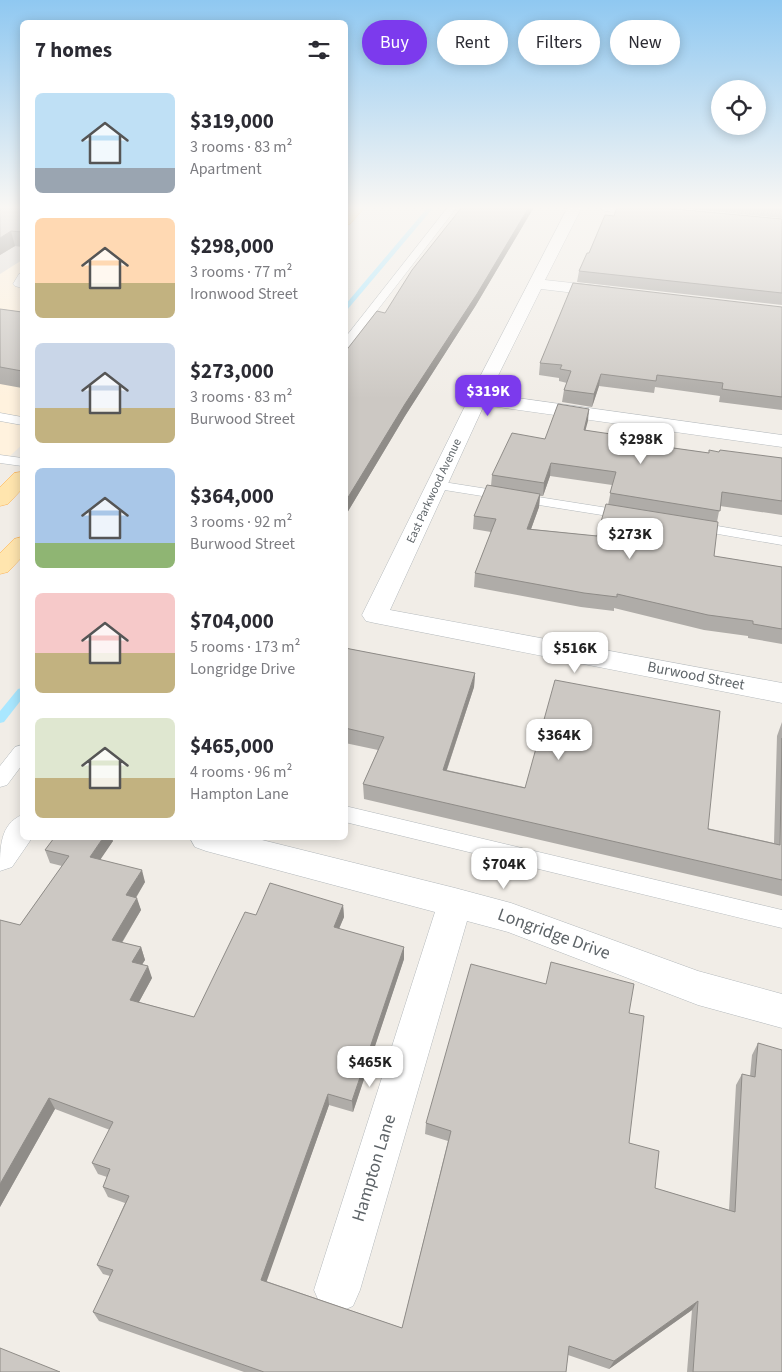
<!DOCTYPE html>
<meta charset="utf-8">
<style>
:root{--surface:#fff;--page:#f2f2f3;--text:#2b2b33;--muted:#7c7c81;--accent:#7c3aed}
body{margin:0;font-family:"Source Sans 3",sans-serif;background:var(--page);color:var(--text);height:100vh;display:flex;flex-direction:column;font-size:19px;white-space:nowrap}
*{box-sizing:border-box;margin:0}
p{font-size:16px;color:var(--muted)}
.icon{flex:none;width:28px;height:28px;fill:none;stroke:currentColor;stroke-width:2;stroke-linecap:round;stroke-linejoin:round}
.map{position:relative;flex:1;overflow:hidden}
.drawer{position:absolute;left:20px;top:20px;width:328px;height:820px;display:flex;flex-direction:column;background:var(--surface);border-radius:8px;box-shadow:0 2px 12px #0003}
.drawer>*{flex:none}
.guide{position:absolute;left:362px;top:20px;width:344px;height:45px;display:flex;gap:10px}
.buttons{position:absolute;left:711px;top:80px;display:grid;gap:10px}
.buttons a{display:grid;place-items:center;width:55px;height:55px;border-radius:50%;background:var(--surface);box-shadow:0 2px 12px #0003;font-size:25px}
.price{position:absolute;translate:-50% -42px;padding:0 11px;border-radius:10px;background:#fff;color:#222;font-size:16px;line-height:32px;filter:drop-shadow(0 1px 2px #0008)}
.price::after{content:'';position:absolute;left:50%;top:30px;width:15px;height:11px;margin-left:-8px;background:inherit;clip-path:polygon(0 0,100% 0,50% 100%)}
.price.selected{background:var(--accent);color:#fff}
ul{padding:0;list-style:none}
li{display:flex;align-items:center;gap:15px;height:125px;padding:0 15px}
li span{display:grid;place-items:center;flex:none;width:140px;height:100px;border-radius:8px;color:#555}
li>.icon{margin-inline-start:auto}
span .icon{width:60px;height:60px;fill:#fffc;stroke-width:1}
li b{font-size:21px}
h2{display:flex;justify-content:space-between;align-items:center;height:60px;padding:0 15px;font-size:21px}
.tag{padding:0 18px;border-radius:22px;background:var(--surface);box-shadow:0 2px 12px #0003;font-size:18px;line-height:45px}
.tag.selected{background:var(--accent);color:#fff}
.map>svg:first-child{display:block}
.commercial{fill:#fff2de}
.industrial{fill:#e0ddd9}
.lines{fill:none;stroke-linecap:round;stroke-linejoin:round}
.stream{fill:#a9e7ff;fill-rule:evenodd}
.lane-casing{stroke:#b4b9bc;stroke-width:1}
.street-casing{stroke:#b4b9bc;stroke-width:1}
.primary-casing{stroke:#fbb357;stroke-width:1}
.lane{fill:#fff;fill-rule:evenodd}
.street{fill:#fff;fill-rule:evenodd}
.primary{fill:#ffe5ae;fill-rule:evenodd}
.wall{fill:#afaca8;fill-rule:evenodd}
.shaded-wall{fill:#8f8c88}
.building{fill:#ccc8c3;stroke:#8f8c88}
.labels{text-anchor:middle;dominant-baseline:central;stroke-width:4;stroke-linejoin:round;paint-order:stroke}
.far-street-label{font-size:12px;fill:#5e6468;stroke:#fff}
.street-label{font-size:15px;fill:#5e6468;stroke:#fff}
.near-street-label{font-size:18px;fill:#5e6468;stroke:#fff}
</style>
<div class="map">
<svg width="782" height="1372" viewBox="0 0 782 1372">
<rect width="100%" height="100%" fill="#f1ede7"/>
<path class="commercial" d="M22,260V445L0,465V274Z"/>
<path class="industrial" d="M0,219L22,221V260L0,274Z"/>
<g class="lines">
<path class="stream" d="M428,207H434L347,310L345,311V305Z
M22,688V699L4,722L0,723V711L18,689Z"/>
<g class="lane-casing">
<path id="lane" d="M448,207H457L349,347L345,348V338Z
M22,273V288L15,286L13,284L19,274Z
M0,413L22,417V425L0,421Z
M0,455L22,458V466L0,463Z
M437,481L627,511L632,512L634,515L632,518L627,519L432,488L430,485Z
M694,522L782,537V545L689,529L687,526L689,523Z
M22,745V765L7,785L0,787V766L15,747Z
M345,806L782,910V928L345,822Z"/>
</g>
<g class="street-casing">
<path id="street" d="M568,207H582L545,280L609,287L615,289L617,292L615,295L609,297L541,289L489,394L782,435V447L484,405L390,610L782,683V703L375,623L366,621L362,615L469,398Z
M599,207H646L659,209L661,212L654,216L605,211Z
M22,815V838H32L12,867L0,871C0,847 0,824 22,815Z
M190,838H254L455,888L511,903L698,971L782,994V1028L698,1005L508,932L467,921L360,1290L353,1306L337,1313L321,1306L314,1290L435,912L206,851L195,847Z"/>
</g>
<g class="primary-casing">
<path id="primary" d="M351,207H365L350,224L345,225V213Z
M22,472V489L8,504L0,506V487L14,473Z
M22,537V557L8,572L0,574V553L14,539Z"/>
</g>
<use href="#lane" class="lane"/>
<use href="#street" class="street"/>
<use href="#primary" class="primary"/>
</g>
<path class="wall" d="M0,207H22V247L15,246L0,255Z
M462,207H534L476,305L405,416L347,513H345V352L385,313Z
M669,207H782V218Z
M614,216L782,219V305L577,282L579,271L589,253Z
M782,307V410L719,402L720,396L655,387L654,393L599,386L592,407L562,402L564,390L567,383L559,381V378L539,375L540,363Z
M0,309L22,312V388L0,384Z
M589,409L585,430L631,438L638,443L709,453L719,452L782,458V515L720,506L717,522L714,556L782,567V644L748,638V636L704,630L614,608V611L581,607L474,587L475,573L491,532L473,529L474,516L491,486L492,475ZM550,476L612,485L608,505L597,536L531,529L539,507L540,496H543Z
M345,648L475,673L474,687L447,770L774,843L777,736L782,722V896L364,799L363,784L378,750L345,743Z
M113,841L100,859L145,882L136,898L141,910L122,943L141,947L145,960L142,964L152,978L139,1002L194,1017L256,915L343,905L344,917L339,929L404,947V959L353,1112L329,1105L266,1281L402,1328L448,1141L425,1134L426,1123L629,1013V1143L655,1188L729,1210L736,1085L742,1074L750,1076L752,1055L758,1043L782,1372H687L692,1310L609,1369L568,1355L566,1372H244L99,1321L93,1312L110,1276L103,1274L97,1265L125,1203L108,1197L103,1187L107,1177L98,1174L92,1163L110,1130L55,1109L0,1207L20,925L62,866L50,863L45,850Z"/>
<path class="shaded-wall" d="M529,207H534L476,305L405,416L347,513V499L405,404Z
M11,231L15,246L0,255V238Z
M601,374L599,386L592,407L594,394Z
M589,409L588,421L582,443L584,430Z
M551,463L550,476L543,496L544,483Z
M540,494L539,507L526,543L527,529Z
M475,673L474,687L442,784L443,770Z
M103,838H112L113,841L94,869L90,857Z
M142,870L145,882L130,907L126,895Z
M137,898L141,910L116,952L112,940Z
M343,905L344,917L334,940V927Z
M141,947L145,960L136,974L132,962Z
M404,947V959L353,1112L352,1101Z
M148,966L152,978L134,1011L130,1000Z
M328,1094L329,1105L264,1289L261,1280Z
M49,1098L55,1109L0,1207V1184Z
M698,1301L692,1310L609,1369L614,1361Z"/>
<path class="building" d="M0,207H22V232L11,231L0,238Z
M462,207H529L477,294L405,404L347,499H345V352L377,311L385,313L412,270Z
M617,207H653L782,219V293L579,271L587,253H589L605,215L614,216Z
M573,283L782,307V397L722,389L723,383L657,375L656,381L601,374L594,394L564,390L571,371L560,369L562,365L540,363Z
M0,309L22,312V371L0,367Z
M558,404L589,409L584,430L631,437V438L639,440L638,443L709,453V450L719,452L720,450L782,458V501L722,492L720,511L610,493L616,472L551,463L544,483L492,475L512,433L545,439Z
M487,485L540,494L527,529L597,536L606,504L718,522L714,556L782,567V629L753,624V621L708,615L617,594V597L584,593L475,573L496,519L474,516Z
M345,648L475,673L443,770L525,788L555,680L720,711L708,829L780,845L782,738V880L363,784L384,737L345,728Z
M54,838H103L90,857L142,870L126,895L137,898L112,940L141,947L132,962L148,966L130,1000L194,1017L245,912L256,915L270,883L343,905L334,927L404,947L352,1101L328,1094L261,1280L402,1328L451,1131L426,1123L471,964L546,984L551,962L634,984L629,1013L644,1016L629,1143L659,1151L655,1188L735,1212L742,1074L755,1077L758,1043L782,1050V1372H693L698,1301L614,1361L569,1346L566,1372H264L93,1312L113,1270L97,1265L129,1196L103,1187L110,1169L92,1163L113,1122L49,1098L0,1184V920L20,925L69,856L45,850Z
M0,1348L60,1372H0Z"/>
<linearGradient id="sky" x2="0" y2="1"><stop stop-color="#8fc8f1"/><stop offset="0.52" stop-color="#f9f7f4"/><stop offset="1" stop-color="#f9f7f4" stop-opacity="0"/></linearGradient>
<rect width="782" height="399" fill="url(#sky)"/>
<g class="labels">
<g class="far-street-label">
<text transform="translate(434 491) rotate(-65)">East Parkwood Avenue</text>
</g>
<g class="street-label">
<text transform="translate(696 676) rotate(11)">Burwood Street</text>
</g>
<g class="near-street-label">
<text transform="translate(554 934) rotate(20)">Longridge Drive</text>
<text transform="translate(374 1168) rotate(-73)">Hampton Lane</text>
</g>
</g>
</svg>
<div class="buttons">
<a><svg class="icon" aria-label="locate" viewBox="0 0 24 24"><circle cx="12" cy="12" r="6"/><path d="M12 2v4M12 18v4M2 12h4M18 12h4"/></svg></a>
</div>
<b class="price selected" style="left:488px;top:417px">$319K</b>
<b class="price" style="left:641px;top:465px">$298K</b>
<b class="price" style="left:630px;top:560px">$273K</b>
<b class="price" style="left:575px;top:674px">$516K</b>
<b class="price" style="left:559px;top:761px">$364K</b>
<b class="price" style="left:504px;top:890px">$704K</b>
<b class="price" style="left:370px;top:1088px">$465K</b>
<div class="guide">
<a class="tag selected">Buy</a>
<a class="tag">Rent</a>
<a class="tag">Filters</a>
<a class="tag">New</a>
</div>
<section class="drawer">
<h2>7 homes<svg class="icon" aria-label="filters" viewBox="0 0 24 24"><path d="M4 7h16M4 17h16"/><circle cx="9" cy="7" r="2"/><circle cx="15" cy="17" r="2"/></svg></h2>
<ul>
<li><span style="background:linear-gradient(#bfe0f5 75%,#9aa5b1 0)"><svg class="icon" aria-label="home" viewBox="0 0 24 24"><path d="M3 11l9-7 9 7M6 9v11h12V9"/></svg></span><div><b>$319,000</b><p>3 rooms · 83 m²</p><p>Apartment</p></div></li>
<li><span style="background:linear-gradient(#ffd9b3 65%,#c2b280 0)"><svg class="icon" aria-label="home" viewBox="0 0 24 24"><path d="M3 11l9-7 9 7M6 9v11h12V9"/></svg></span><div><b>$298,000</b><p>3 rooms · 77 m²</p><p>Ironwood Street</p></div></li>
<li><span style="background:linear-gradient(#c9d6e8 65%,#c2b280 0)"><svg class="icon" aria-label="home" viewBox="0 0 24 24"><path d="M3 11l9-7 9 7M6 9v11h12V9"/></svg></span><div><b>$273,000</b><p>3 rooms · 83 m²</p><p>Burwood Street</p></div></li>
<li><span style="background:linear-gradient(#a9c7e8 75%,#8fb573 0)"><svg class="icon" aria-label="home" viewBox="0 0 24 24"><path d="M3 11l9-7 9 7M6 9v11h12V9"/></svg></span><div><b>$364,000</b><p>3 rooms · 92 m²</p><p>Burwood Street</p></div></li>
<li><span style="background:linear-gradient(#f6c9c9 60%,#c2b280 0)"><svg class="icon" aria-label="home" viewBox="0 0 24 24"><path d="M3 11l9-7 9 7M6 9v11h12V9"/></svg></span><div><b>$704,000</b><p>5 rooms · 173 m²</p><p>Longridge Drive</p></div></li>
<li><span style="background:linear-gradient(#dfe7d0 60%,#c2b280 0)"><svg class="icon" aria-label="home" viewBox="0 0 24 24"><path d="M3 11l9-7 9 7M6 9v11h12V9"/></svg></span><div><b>$465,000</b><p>4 rooms · 96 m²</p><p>Hampton Lane</p></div></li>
</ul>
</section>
</div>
